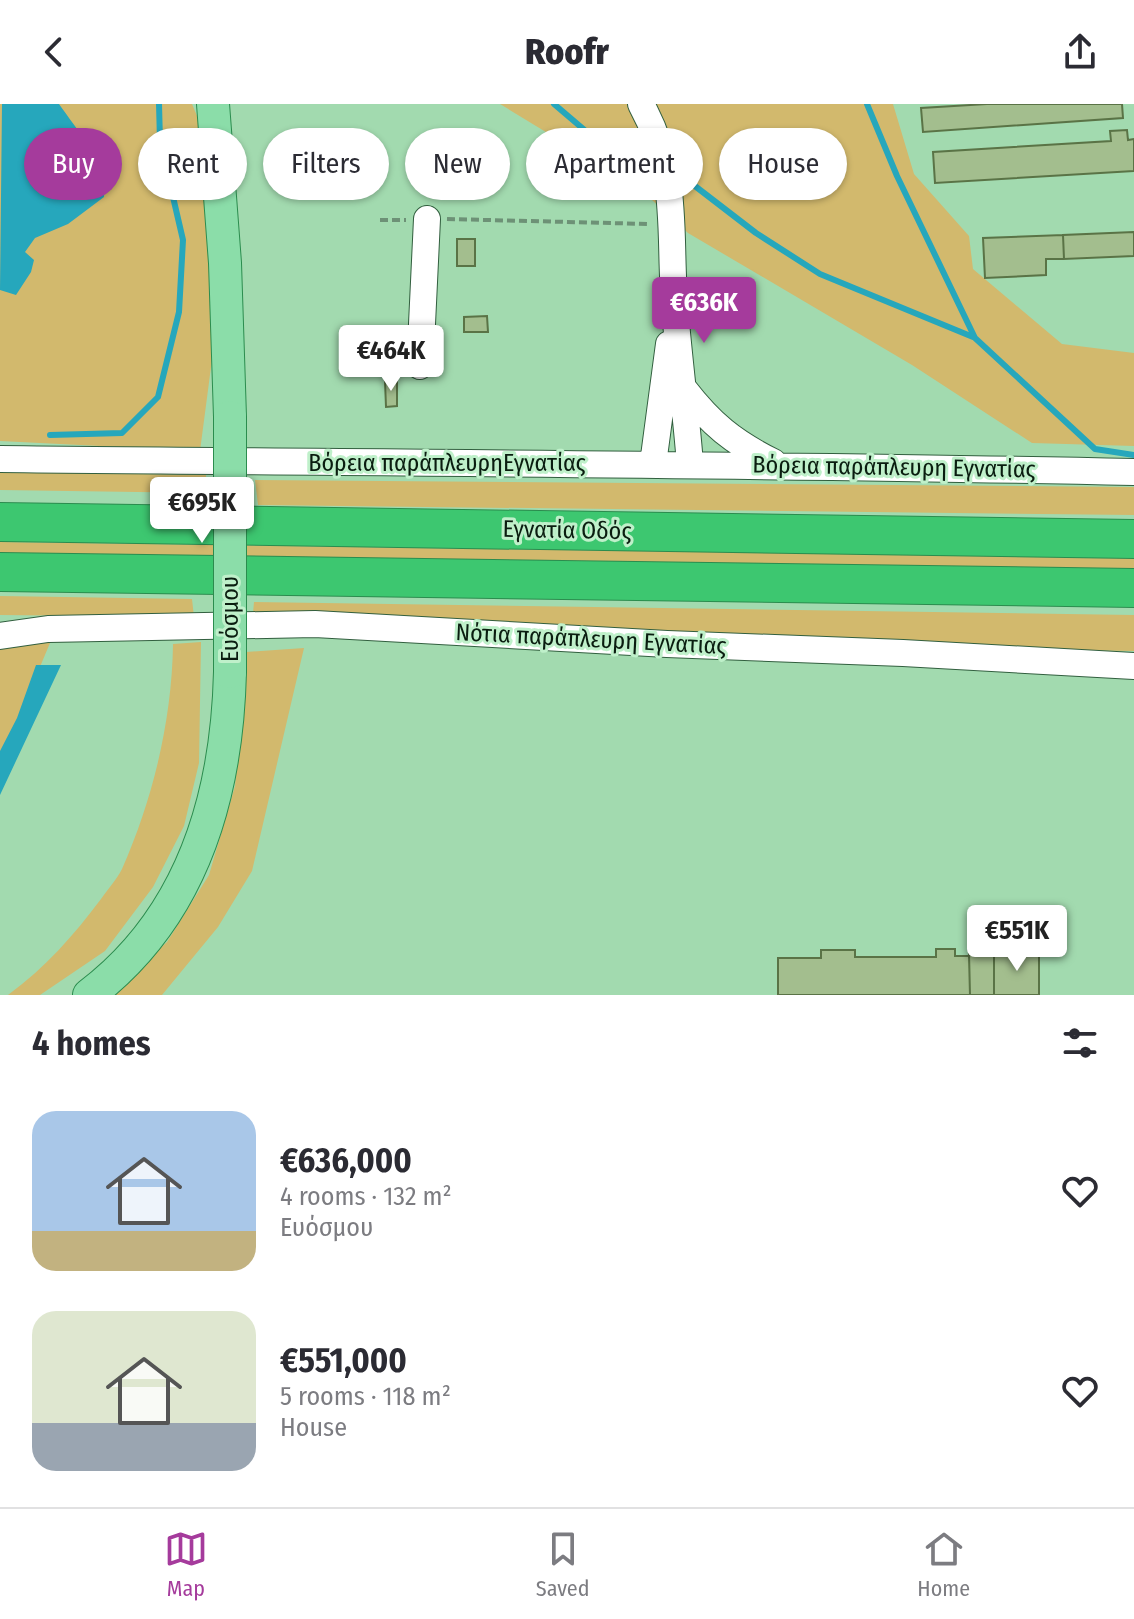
<!DOCTYPE html>
<meta charset="utf-8">
<style>
:root{--surface:#fff;--page:#f2f2f3;--text:#2b2b33;--muted:#7c7c81;--line:#e1e1e2;--accent:#a53b9c}
body{margin:0;font-family:"Fira Sans Condensed",sans-serif;background:var(--page);color:var(--text);height:100vh;display:flex;flex-direction:column;font-size:30px;white-space:nowrap}
*{box-sizing:border-box;margin:0}
p{font-size:26px;color:var(--muted)}
.icon{flex:none;width:44px;height:44px;fill:none;stroke:currentColor;stroke-width:2;stroke-linecap:round;stroke-linejoin:round}
.map{position:relative;height:891px;overflow:hidden}
.panel{display:flex;flex-direction:column;background:var(--surface);flex:1}
.panel>*{flex:none}
.banner{position:absolute;left:24px;top:24px;width:1086px;height:72px;display:flex;gap:16px}
.price{position:absolute;translate:-50% -68px;padding:0 18px;border-radius:8px;background:#fff;color:#222;font-size:26px;line-height:52px;filter:drop-shadow(0 2px 4px #0008)}
.price::after{content:'';position:absolute;left:50%;top:48px;width:24px;height:18px;margin-left:-12px;background:inherit;clip-path:polygon(0 0,100% 0,50% 100%)}
.price.on{background:var(--accent);color:#fff}
ul{padding:0;list-style:none}
li{display:flex;align-items:center;gap:24px;height:200px;padding:0 32px}
li span{display:grid;place-items:center;flex:none;width:224px;height:160px;border-radius:24px;color:#555}
li>.icon{margin-inline-start:auto}
span .icon{width:96px;height:96px;fill:#fffc;stroke-width:1}
li b{font-size:34px}
h2{display:flex;justify-content:space-between;align-items:center;height:96px;padding:0 32px;font-size:34px}
.pill{padding:0 28px;border-radius:36px;background:var(--surface);box-shadow:0 2px 6px #0004;font-size:28px;line-height:72px}
.pill.on{background:var(--accent);color:#fff}
header{display:flex;justify-content:space-between;align-items:center;height:104px;padding:0 32px;background:var(--surface);font-size:36px;font-weight:800}
.tabs{display:flex;justify-content:space-around;align-items:center;height:112px;border-top:2px solid var(--line);background:var(--surface);font-size:22px;color:var(--muted)}
.tabs a{display:grid;justify-items:center;gap:4px}
.tabs .on{color:var(--accent)}
.map>svg:first-child{display:block}
.built{fill:#a2daaf}
.green{fill:#d2b96d}
.water{fill:#26a7bc}
.lines{fill:none;stroke-linecap:round;stroke-linejoin:round}
.stream{stroke:#26a7bc;stroke-width:6}
.building{fill:#a3be8e;stroke:#5a7346;stroke-width:2}
.minor-casing{stroke:#325f3f;stroke-width:28}
.major-casing{stroke:#2b8c4e;stroke-width:34}
.highway-casing{stroke:#2b8c4e;stroke-width:40}
.path{stroke:#6d9176;stroke-width:4;stroke-dasharray:8 4;stroke-linecap:butt}
.minor{stroke:#fff;stroke-width:26}
.major{stroke:#8bdda9;stroke-width:32}
.highway{stroke:#3dc770;stroke-width:38}
.major-bridge-casing{stroke:#2b8c4e;stroke-width:34;stroke-linecap:butt}
.major-bridge{stroke:#8bdda9;stroke-width:32}
.labels{text-anchor:middle;dominant-baseline:central;stroke-width:6;stroke-linejoin:round;paint-order:stroke}
.street-label{font-size:24px;fill:#0a1d10;stroke:#bff0ca}
</style>
<header><svg class="icon" aria-label="back" viewBox="0 0 24 24"><path d="M15 5l-7 7 7 7"/></svg>Roofr<svg class="icon" aria-label="share" viewBox="0 0 24 24"><path d="M12 15V3M7 8l5-5 5 5M5 13v7h14v-7"/></svg></header>
<div class="map">
<svg width="1134" height="891" viewBox="0 0 1134 891">
<rect width="100%" height="100%" fill="#b2e3bd"/>
<path class="built" d="M0,0H1134V891H0Z"/>
<path class="green" d="M0,0H192L205,31L216,225L200,347L0,337Z
M500,0H893L914,70L969,132L973,165L1062,240L1134,249V342L1032,339L912,261L688,129L652,96L622,81L564,39Z
M0,368L206,371V389L0,386Z
M255,376L1134,383V411L258,401Z
M0,438L1134,454V465L0,449Z
M0,492L192,495L194,513L0,511Z
M254,498L1134,511V547L884,544L252,520Z
M201,538L199,659L184,722L153,783L105,847L40,891H8C45,864 74,831 101,795C108,785 117,775 122,765C153,695 172,616 173,540Z
M50,539L0,658V540Z
M304,544L252,767L218,823L162,891H107L167,838L209,771L235,682L246,548Z"/>
<path class="water" d="M2,0H59C77,26 107,60 104,93L68,120L35,134L25,148L34,156L31,168L16,191L0,186Z
M36,561H61L0,691V647L17,614Z"/>
<g class="lines">
<path class="stream" d="M554,0L588,29L606,57L640,80L657,79
M867,0L897,72L975,234L1095,345L1134,351
M691,79L756,129L820,170L973,233
M50,331L122,329L158,293L179,208L183,136L160,37L159,0"/>
</g>
<path class="building" d="M987,0H1122L1123,14L923,28L921,4Z
M1127,26L1128,36L1134,35V67L935,79L933,48L1111,37L1110,27Z
M1134,128V152L1064,155L1063,131Z
M1063,131L1064,155H1046V171L985,174L983,134Z
M457,135H475V162H457Z
M487,212L488,228H464V213Z
M397,276V302L386,303L385,277Z
M936,845H955V852H969L970,891H778V854H821V846H855V853H936Z
M1039,847V891H994V848Z
M969,848H994V891H970Z"/>
<g class="lines">
<g class="minor-casing">
<path id="minor" d="M641,0C681,73 668,129 675,206C679,257 686,308 690,360
M420,262L427,115
M684,285C711,320 733,338 773,358
M0,355C378,359 756,360 1134,368
M653,360L669,240
M0,532L48,525L315,520L667,540L903,549L1134,562"/>
</g>
<g class="major-casing">
<path id="major" d="M213,0L225,159L230,313
M89,891C192,813 227,692 230,568"/>
</g>
<g class="highway-casing">
<path id="highway" d="M0,418L1134,435
M0,468L1134,484"/>
</g>
<path class="path" d="M447,115L650,120
M380,116H406"/>
<use href="#minor" class="minor"/>
<use href="#major" class="major"/>
<use href="#highway" class="highway"/>
<g class="major-bridge-casing">
<path id="major-bridge" d="M230,313V568"/>
</g>
<use href="#major-bridge" class="major-bridge"/>
</g>
<g class="labels">
<g class="street-label">
<text x="447" y="359">Βόρεια παράπλευρηΕγνατίας</text>
<text transform="translate(894 363) rotate(1)">Βόρεια παράπλευρη Εγνατίας</text>
<text transform="translate(567 426) rotate(1)">Εγνατία Οδός</text>
<text transform="translate(230 515) rotate(-90)">Ευόσμου</text>
<text transform="translate(591 535) rotate(3)">Νότια παράπλευρη Εγνατίας</text>
</g>
</g>
</svg>
<b class="price on" style="left:704px;top:241px">€636K</b>
<b class="price" style="left:391px;top:289px">€464K</b>
<b class="price" style="left:202px;top:441px">€695K</b>
<b class="price" style="left:1017px;top:869px">€551K</b>
<div class="banner">
<a class="pill on">Buy</a>
<a class="pill">Rent</a>
<a class="pill">Filters</a>
<a class="pill">New</a>
<a class="pill">Apartment</a>
<a class="pill">House</a>
</div>
</div>
<section class="panel">
<h2>4 homes<svg class="icon" aria-label="filters" viewBox="0 0 24 24"><path d="M4 7h16M4 17h16"/><circle cx="9" cy="7" r="2"/><circle cx="15" cy="17" r="2"/></svg></h2>
<ul>
<li><span style="background:linear-gradient(#a9c7e8 75%,#c2b280 0)"><svg class="icon" aria-label="home" viewBox="0 0 24 24"><path d="M3 11l9-7 9 7M6 9v11h12V9"/></svg></span><div><b>€636,000</b><p>4 rooms · 132 m²</p><p>Ευόσμου</p></div><svg class="icon" aria-label="heart" viewBox="0 0 24 24"><path d="M12 20l-8-8c-3-5 5-10 8-4 3-6 11-1 8 4z"/></svg></li>
<li><span style="background:linear-gradient(#dfe7d0 70%,#9aa5b1 0)"><svg class="icon" aria-label="home" viewBox="0 0 24 24"><path d="M3 11l9-7 9 7M6 9v11h12V9"/></svg></span><div><b>€551,000</b><p>5 rooms · 118 m²</p><p>House</p></div><svg class="icon" aria-label="heart" viewBox="0 0 24 24"><path d="M12 20l-8-8c-3-5 5-10 8-4 3-6 11-1 8 4z"/></svg></li>
</ul>
</section>
<nav class="tabs">
<a class="on"><svg class="icon" aria-label="map" viewBox="0 0 24 24"><path d="M3 6l6-2 6 2 6-2v14l-6 2-6-2-6 2zM9 4v14M15 6v14"/></svg>Map</a>
<a><svg class="icon" aria-label="saved" viewBox="0 0 24 24"><path d="M7 4h10v16l-5-4-5 4z"/></svg>Saved</a>
<a><svg class="icon" aria-label="home" viewBox="0 0 24 24"><path d="M3 11l9-7 9 7M6 9v11h12V9"/></svg>Home</a>
</nav>
